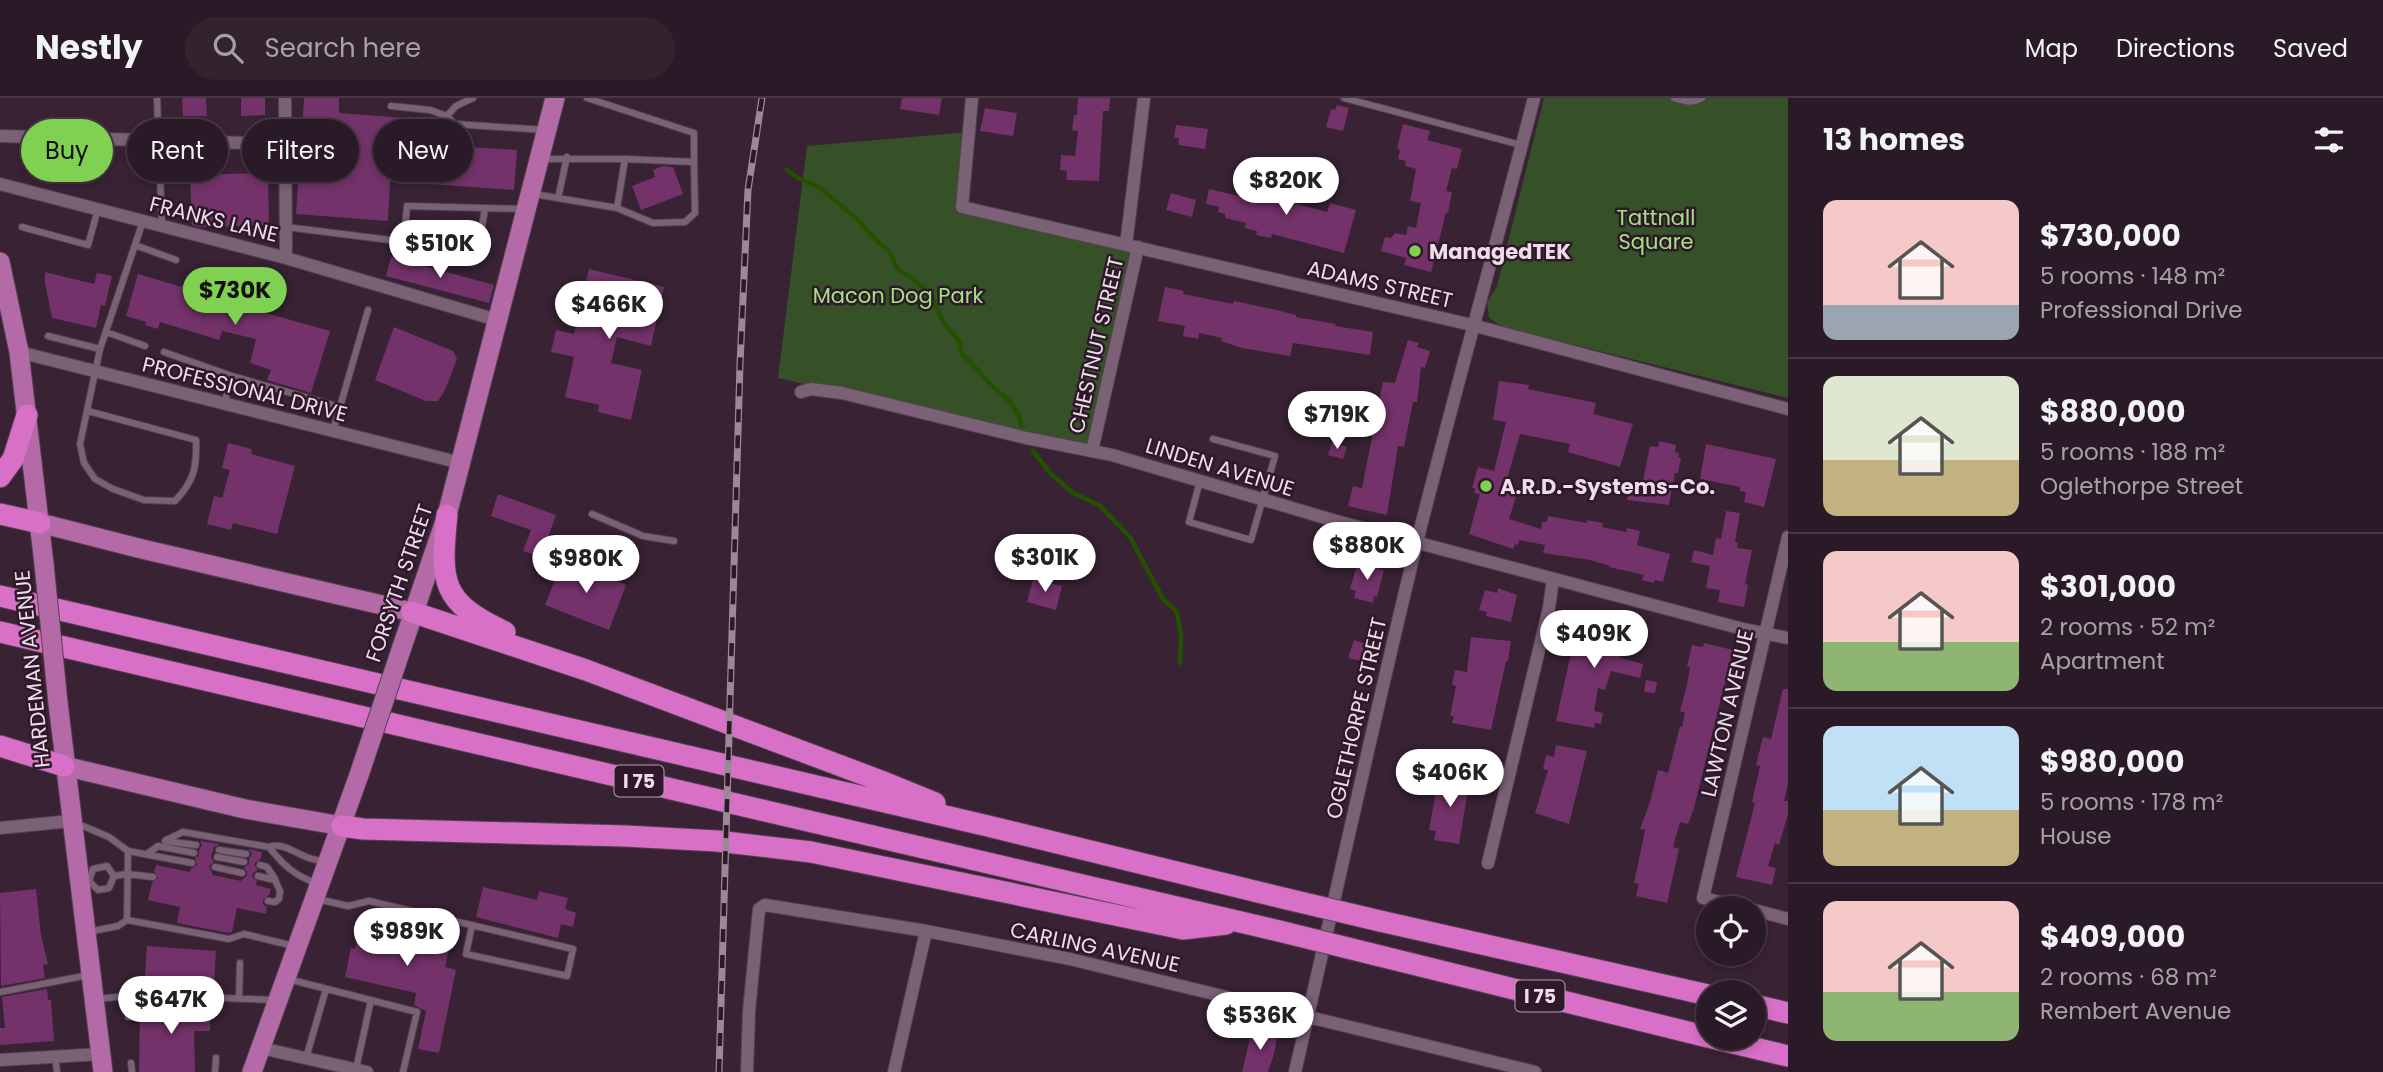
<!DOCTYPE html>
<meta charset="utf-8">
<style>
:root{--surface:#2a1a27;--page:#32232f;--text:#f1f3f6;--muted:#a5a1a7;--line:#463844;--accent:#80d051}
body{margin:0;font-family:Poppins,sans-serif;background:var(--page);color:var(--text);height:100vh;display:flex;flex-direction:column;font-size:26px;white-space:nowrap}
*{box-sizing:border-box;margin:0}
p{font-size:23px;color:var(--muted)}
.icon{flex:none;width:38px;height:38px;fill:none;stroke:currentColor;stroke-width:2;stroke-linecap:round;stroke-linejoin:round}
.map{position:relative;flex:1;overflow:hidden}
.panel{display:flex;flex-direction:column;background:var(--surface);width:595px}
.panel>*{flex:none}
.guide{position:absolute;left:21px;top:21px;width:665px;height:63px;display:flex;gap:14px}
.controls{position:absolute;left:1696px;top:798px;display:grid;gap:14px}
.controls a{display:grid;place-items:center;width:70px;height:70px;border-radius:50%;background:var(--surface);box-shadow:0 4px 10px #0003,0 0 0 2px var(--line);font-size:35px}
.price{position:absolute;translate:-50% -60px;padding:0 16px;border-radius:24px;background:#fff;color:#222;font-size:23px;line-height:46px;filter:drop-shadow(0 2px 4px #0008)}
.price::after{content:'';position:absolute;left:50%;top:42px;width:21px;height:16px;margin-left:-10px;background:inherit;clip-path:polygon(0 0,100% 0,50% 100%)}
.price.selected{background:var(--accent);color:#111}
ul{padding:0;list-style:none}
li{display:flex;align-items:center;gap:21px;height:175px;padding:0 35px}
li+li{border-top:2px solid var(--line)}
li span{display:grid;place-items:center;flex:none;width:196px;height:140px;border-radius:14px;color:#555}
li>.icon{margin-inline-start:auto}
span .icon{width:84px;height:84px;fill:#fffc;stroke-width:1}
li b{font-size:30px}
h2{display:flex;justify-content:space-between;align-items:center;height:84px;padding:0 35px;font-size:30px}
.tag{padding:0 24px;border-radius:32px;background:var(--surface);box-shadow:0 4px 10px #0003,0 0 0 2px var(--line);font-size:24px;line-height:63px}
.tag.selected{background:var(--accent);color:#111}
header{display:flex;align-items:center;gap:42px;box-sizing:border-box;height:98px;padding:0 35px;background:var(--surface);border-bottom:2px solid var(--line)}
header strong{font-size:33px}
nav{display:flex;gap:38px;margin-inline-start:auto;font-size:24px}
.search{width:490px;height:63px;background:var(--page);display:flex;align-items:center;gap:18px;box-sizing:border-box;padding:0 24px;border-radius:38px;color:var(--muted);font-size:26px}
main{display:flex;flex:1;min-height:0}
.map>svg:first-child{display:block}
.green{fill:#365128}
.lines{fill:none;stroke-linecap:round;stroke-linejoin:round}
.stream{stroke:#245100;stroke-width:4.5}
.building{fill:#733269}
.lane-casing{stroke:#554251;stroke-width:8}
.street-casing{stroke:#554251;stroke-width:14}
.primary-casing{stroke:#554251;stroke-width:21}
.highway-casing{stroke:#554251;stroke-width:23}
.lane{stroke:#7b6176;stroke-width:6}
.street{stroke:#7b6176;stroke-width:12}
.primary{stroke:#b36aa7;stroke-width:19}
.highway{stroke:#d870c7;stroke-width:21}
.rail-casing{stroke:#9c8998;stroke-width:7}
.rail{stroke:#2e182a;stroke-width:4.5;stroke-dasharray:13;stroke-linecap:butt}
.primary-bridge-casing{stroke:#554251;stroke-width:21;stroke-linecap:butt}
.highway-bridge-casing{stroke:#554251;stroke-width:23;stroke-linecap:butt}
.primary-bridge{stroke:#b36aa7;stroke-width:19}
.highway-bridge{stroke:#d870c7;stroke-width:21}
.poi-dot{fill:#80d051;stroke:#2e182a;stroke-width:2.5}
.labels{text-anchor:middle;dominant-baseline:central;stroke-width:5;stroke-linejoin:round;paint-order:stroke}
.shield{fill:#2e182a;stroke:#b4a2b0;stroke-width:2}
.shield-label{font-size:19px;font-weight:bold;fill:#eddde9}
.park-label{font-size:21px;fill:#a1e380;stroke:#2e182a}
.street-label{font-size:21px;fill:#eddde9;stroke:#2e182a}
.poi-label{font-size:21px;font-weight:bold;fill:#eddde9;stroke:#2e182a;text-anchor:start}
</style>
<header>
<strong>Nestly</strong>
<div class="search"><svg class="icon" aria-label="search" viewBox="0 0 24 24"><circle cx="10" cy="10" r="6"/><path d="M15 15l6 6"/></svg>Search here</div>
<nav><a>Map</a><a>Directions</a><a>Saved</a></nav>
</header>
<main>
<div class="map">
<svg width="1788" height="974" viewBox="0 0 1788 974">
<rect width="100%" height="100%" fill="#382234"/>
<path class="green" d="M1544,0H1788V300L1503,229L1489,220L1487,205L1497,188Z
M971,34L962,110L1138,149L1091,351L778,280L807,48Z"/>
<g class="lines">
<path class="stream" d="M787,72L798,80L819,89L857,121L876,142L890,154L896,169L901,174L908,177L930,196L944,225L959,243L961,254L991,287L1010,304L1019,318L1021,328
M1033,353L1050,375L1073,395L1099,407L1130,439L1163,501L1177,514L1181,537L1180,565"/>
</g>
<path class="building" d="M182,0H206L207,18H183Z
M241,0H265V17L241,18Z
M304,0H339V15L419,21L418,46L517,52L514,92L390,83L388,123L296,116Z
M902,0H942L939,17L900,11Z
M1078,0H1110L1109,13H1103L1099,83L1066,82L1067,73L1060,72L1061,57L1075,58L1078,33L1072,32L1074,17H1077Z
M1337,7L1349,10L1343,33L1326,29L1331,11L1335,12Z
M985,10L1017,15L1013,38L980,33Z
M1403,26L1430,33L1427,42L1462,51L1457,71L1452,70L1446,93L1452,94L1448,115L1446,114L1443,127L1431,174L1404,167L1406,160L1381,153L1385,139L1391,140L1395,135L1406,137L1408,128L1416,130L1421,105L1410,103L1416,71L1405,68L1406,63L1398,61L1400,52L1397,50Z
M1176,27L1208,31L1205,51L1178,47L1179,40H1174Z
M663,68L673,69L683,96L641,112L632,88L655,79L653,72Z
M268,75L269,127L200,129L192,127L190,77Z
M1256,79L1269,81L1266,93L1280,96L1279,101L1327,114L1330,105L1356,112L1344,155L1272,136L1271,140L1256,137L1257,133L1245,130L1246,125L1225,120V116L1218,114L1219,109L1206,106L1209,91L1251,101Z
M1171,95L1196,102L1192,119L1166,112Z
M391,159L494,187L489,205L386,178Z
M589,171L664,189L651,248L617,239L611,265L642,272L631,322L598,314L599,307L565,299L574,259L551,254L556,232L574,236Z
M45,174L94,186L97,175L112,178L105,208L101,207L96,230L52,220L45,185Z
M138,176L182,189L183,185L230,200L236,182L254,188L248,210L330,233L311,295L267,282L271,272L250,265L256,241L222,233L219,242L160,224L158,231L145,227L146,224L126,218Z
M1165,189L1184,193L1183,196L1233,206L1234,203L1272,211L1296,217V219L1336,226L1335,228L1373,234L1370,257L1293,245L1290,258L1242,250L1221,243L1222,240L1199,235L1198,241L1183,238L1185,228L1158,223Z
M394,229L453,253L457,261L445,292L438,303H426L375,282Z
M1408,242L1419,245L1417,249L1430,253L1425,270L1421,269L1417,304H1413L1404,349L1398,348L1387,417L1348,408L1353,388L1362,390L1383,284L1395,285Z
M1499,283L1529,287L1528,291L1596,305L1593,316L1633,326L1620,369L1568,354L1570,346L1520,336L1504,392L1517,396L1509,421L1541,431L1542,424H1547L1548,418L1587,425V422L1603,425L1602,429L1626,434L1627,430L1640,433L1637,447L1670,456L1663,484L1655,482L1654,485L1642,482L1644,477L1609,469L1610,468L1590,462L1543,455L1545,447L1519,442L1518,447L1515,446L1513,451L1469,436L1480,396L1474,395L1475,390H1472L1478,369L1494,373L1506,324L1493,322Z
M1659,343L1676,347L1675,354L1679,355L1678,359L1681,360L1678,375H1675L1669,407L1627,402L1629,389L1641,392L1650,348L1658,349Z
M1332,344L1347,349L1343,361L1328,357Z
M228,345L252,351L251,356L295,368L277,436L233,425L231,432L207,426L214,398L222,400L230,372L222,370Z
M1706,346L1776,361L1764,409L1744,404L1746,394L1740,393V389L1700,381Z
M498,396L556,417L541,459L523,453L531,432L491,418Z
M1726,413L1740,415L1735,444L1738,445L1737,450L1752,452L1745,486L1748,487L1744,509L1718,504L1720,492L1706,490L1710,468L1691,464L1694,452L1713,457L1716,440L1721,441Z
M563,462L626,487L609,532L545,507Z
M1358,464L1384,472L1377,499L1374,498L1373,505L1354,500L1356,493L1350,491Z
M1033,481L1062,488L1056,512L1027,504Z
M1498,490L1517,497L1511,524L1486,518L1487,514L1479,512L1485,492L1497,495Z
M1587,515L1624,525L1622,535L1627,536L1620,560L1643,566L1640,580L1611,573L1605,592L1598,590L1594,613L1603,615L1601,626L1595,625L1594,630L1556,623L1571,555L1576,557Z
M1471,539L1511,543L1508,563H1506L1491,632L1452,625L1454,618H1450L1456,588L1452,587L1455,572L1467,574Z
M1354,542L1370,547L1365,564L1348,560Z
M1704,545L1733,552L1694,710L1688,726L1680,724L1673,749L1679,751L1667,805L1636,798L1639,786L1634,785L1645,732L1640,731L1650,704L1658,672L1668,675L1680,628L1682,629L1685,615L1680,613L1687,587L1690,569H1687L1692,547L1703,549Z
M1646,582L1657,584L1655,595L1644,594Z
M1783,591H1788V686L1784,703H1788V716L1779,747L1775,745L1768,768L1776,770L1772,787L1736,779L1755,705L1752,704L1760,668L1756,667L1763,639L1771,641Z
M1556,647L1587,653L1569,726L1535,715L1548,672L1543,671L1546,657L1554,659Z
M1444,676L1470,680L1459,746L1434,742L1436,733L1429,732L1437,688L1442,689Z
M200,743L220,746L214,749L211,759L214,764L209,768L213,777L241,783L247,777V773L244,770L249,766V761L252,756L249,751L262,754L261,761L254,766L258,772L253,775L252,779L257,783L256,787L271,791L269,797L263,802V806L267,809L266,816L237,810L232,834L229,835L177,825L180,809L148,802L152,785L158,780L154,774L156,767L190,774L191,771L197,767L195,760L199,757V752L202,747Z
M483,789L537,802L539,793L568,800L565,811L576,815L573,829L561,826L558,840L476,819Z
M36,791L41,837L48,866L43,867L45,880L1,888L0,795Z
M364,814L452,835L445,869L456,872L439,955L418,951L426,913L414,907L416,895L345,879L351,850L355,851Z
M147,848L216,853L214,883L145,878Z
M47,891L48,902H51L54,943L0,947V930H5L2,899Z
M140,905H210V933H194L195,974H139Z
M1262,930L1278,934L1274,956L1268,974H1242L1251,935L1261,937Z"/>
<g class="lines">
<g class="lane-casing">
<path id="lane" d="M157,0L162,128
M473,0L456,8L447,18L455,26L545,32
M587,0L694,35V64L625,61
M1344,0L1521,47
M1674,0C1684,3 1693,6 1702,0
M391,8L430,12L447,18
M544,61H625L617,110
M534,96L617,110L653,125L685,124L695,115L694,64
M558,100L567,59
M22,129L88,147L98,111
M286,129L478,153L485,110L524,111
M404,143L407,108L485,110
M135,147L176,162
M106,234L145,248
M48,238L100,251
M164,254L232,278L340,309
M224,306L232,278
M88,313L196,342C197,370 194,383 175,403L144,402L113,391L95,381L84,365L80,346L100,251L143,123
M333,333L368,212
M1200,383L1189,424L1251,442L1275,358L1213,341
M592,416L643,438L674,443
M76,725L109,739L128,753L192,765
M166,742L183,734L269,749C282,745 290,752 302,757C309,761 317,762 325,764
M165,743L196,747
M269,749C282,766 295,778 316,785
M219,752L246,756
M147,756L158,748L194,755
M217,759L244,764
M260,767L267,769L275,781
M215,769L242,775
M258,778L275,782L280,793L279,801L275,804L268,803
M89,783L93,771L107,768L114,778
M85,784L89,783L98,792L109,790L114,778L127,776L153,779
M317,801L348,808L369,803L573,851L567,878L466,856L472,827
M127,822L128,753
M88,834L118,828L127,822L229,841L244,836L294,848
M288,881L417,914L403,974
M0,894L89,877
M127,898L128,919
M239,899L240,865
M96,901L137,897L274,902
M55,958L57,974
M306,960L326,891
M131,965L132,974
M356,971L371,902
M215,974L216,960"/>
</g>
<g class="street-casing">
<path id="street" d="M285,0L286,160
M972,0L962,109L1472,227L1788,311
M0,38L285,46
M0,86L286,160L497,222
M1126,147L1144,0
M19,254L461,365
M801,294L811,291L842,295L1026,340L1112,357L1336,423L1743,531L1788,540
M1092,353L1138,149
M0,730L71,723
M1488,765L1549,510L1553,481
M1745,810L1703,800L1788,439
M1754,812L1788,821
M261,950L367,974
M0,962L101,956
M747,974L749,913L759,811L765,807L926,833L1070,861L1535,974
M894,974L926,833
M1295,974C1336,797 1374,620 1417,444C1454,296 1496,148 1534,0"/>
</g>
<g class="primary-casing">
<path id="primary" d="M0,164L19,254L44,466
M40,425L142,451L412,514
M402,549L447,417L555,0
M58,605L103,974
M64,668L245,711L342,728
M252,974L359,677"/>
</g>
<g class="highway-casing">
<path id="highway" d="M0,379L13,361L27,317
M0,416L40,425
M447,417C440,485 441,504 505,534
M0,498L988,728L1287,801
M412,514L586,572L881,683L935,705
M0,534L1279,833
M0,648L64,668
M342,728L363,731L625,738L717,743L811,754L1183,831L1226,826
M1380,823L1708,897
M1372,856L1708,939
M1754,907L1788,915
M1712,940L1788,958"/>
</g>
<use href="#lane" class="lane"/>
<use href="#street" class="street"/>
<use href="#primary" class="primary"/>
<use href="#highway" class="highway"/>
<g class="rail-casing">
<path id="rail" d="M719,974L740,266L748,92L762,0"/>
</g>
<use href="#rail" class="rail"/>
<g class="primary-bridge-casing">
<path id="primary-bridge" d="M44,466L58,605
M359,677L402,549"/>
</g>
<g class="highway-bridge-casing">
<path id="highway-bridge" d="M1287,801L1380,823
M1279,833L1372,856"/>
</g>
<use href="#primary-bridge" class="primary-bridge"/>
<use href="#highway-bridge" class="highway-bridge"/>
</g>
<g class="poi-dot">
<circle cx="1415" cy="153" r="7"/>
<circle cx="1486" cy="388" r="7"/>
</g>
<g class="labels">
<g class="shield">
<rect x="614.5" y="667.5" width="49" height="31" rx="5"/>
<rect x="1515.5" y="882.5" width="49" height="31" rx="5"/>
</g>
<g class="shield-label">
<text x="639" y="683">I 75</text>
<text x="1540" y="898">I 75</text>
</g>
<g class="park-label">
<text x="1656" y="119">Tattnall<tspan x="1656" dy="24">Square</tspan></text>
<text x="898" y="197">Macon Dog Park</text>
</g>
<g class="street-label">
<text transform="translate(214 121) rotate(14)">FRANKS LANE</text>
<text transform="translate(1380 186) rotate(13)">ADAMS STREET</text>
<text transform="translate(1096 247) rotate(-77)">CHESTNUT STREET</text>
<text transform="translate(245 291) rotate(14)">PROFESSIONAL DRIVE</text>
<text transform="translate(1220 369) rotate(17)">LINDEN AVENUE</text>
<text transform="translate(399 485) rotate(-71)">FORSYTH STREET</text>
<text transform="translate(32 571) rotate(-96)">HARDEMAN AVENUE</text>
<text transform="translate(1727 615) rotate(-77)">LAWTON AVENUE</text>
<text transform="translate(1356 620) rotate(-77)">OGLETHORPE STREET</text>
<text transform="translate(1095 849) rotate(12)">CARLING AVENUE</text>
</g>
<g class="poi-label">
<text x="1429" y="153">ManagedTEK</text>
<text x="1500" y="388">A.R.D.-Systems-Co.</text>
</g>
</g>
</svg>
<div class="controls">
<a><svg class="icon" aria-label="locate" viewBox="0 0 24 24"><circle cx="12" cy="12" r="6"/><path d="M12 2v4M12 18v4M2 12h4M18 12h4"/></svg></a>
<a><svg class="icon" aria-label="layers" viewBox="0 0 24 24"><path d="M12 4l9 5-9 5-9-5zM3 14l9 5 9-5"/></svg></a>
</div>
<b class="price" style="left:1286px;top:119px">$820K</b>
<b class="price" style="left:440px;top:182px">$510K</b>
<b class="price selected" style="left:235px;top:229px">$730K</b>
<b class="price" style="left:609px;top:243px">$466K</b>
<b class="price" style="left:1337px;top:353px">$719K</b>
<b class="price" style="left:1367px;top:484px">$880K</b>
<b class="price" style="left:1045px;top:496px">$301K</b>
<b class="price" style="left:586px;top:497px">$980K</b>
<b class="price" style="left:1594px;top:572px">$409K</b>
<b class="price" style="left:1450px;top:711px">$406K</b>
<b class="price" style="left:407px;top:870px">$989K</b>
<b class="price" style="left:171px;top:938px">$647K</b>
<b class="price" style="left:1260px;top:954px">$536K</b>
<div class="guide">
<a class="tag selected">Buy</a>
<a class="tag">Rent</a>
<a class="tag">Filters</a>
<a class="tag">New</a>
</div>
</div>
<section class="panel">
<h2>13 homes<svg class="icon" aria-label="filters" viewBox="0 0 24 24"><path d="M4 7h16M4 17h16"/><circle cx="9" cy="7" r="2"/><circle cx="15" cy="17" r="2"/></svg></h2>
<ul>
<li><span style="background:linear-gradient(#f6c9c9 75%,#9aa5b1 0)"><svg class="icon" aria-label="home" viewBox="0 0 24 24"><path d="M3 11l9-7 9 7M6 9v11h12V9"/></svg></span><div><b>$730,000</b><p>5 rooms · 148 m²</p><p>Professional Drive</p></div></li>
<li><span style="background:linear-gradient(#dfe7d0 60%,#c2b280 0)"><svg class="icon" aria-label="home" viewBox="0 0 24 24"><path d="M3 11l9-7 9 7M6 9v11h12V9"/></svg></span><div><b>$880,000</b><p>5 rooms · 188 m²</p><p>Oglethorpe Street</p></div></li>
<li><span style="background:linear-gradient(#f6c9c9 65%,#8fb573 0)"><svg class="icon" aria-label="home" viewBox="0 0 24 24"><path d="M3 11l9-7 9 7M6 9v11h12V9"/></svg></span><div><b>$301,000</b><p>2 rooms · 52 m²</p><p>Apartment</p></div></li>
<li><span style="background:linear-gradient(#bfe0f5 60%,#c2b280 0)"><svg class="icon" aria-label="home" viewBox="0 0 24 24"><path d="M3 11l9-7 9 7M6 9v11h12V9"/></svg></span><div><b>$980,000</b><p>5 rooms · 178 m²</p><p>House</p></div></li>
<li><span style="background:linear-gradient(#f6c9c9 65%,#8fb573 0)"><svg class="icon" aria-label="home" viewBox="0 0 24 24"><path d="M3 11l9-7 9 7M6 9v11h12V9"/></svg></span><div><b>$409,000</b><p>2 rooms · 68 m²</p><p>Rembert Avenue</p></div></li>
</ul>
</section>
</main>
